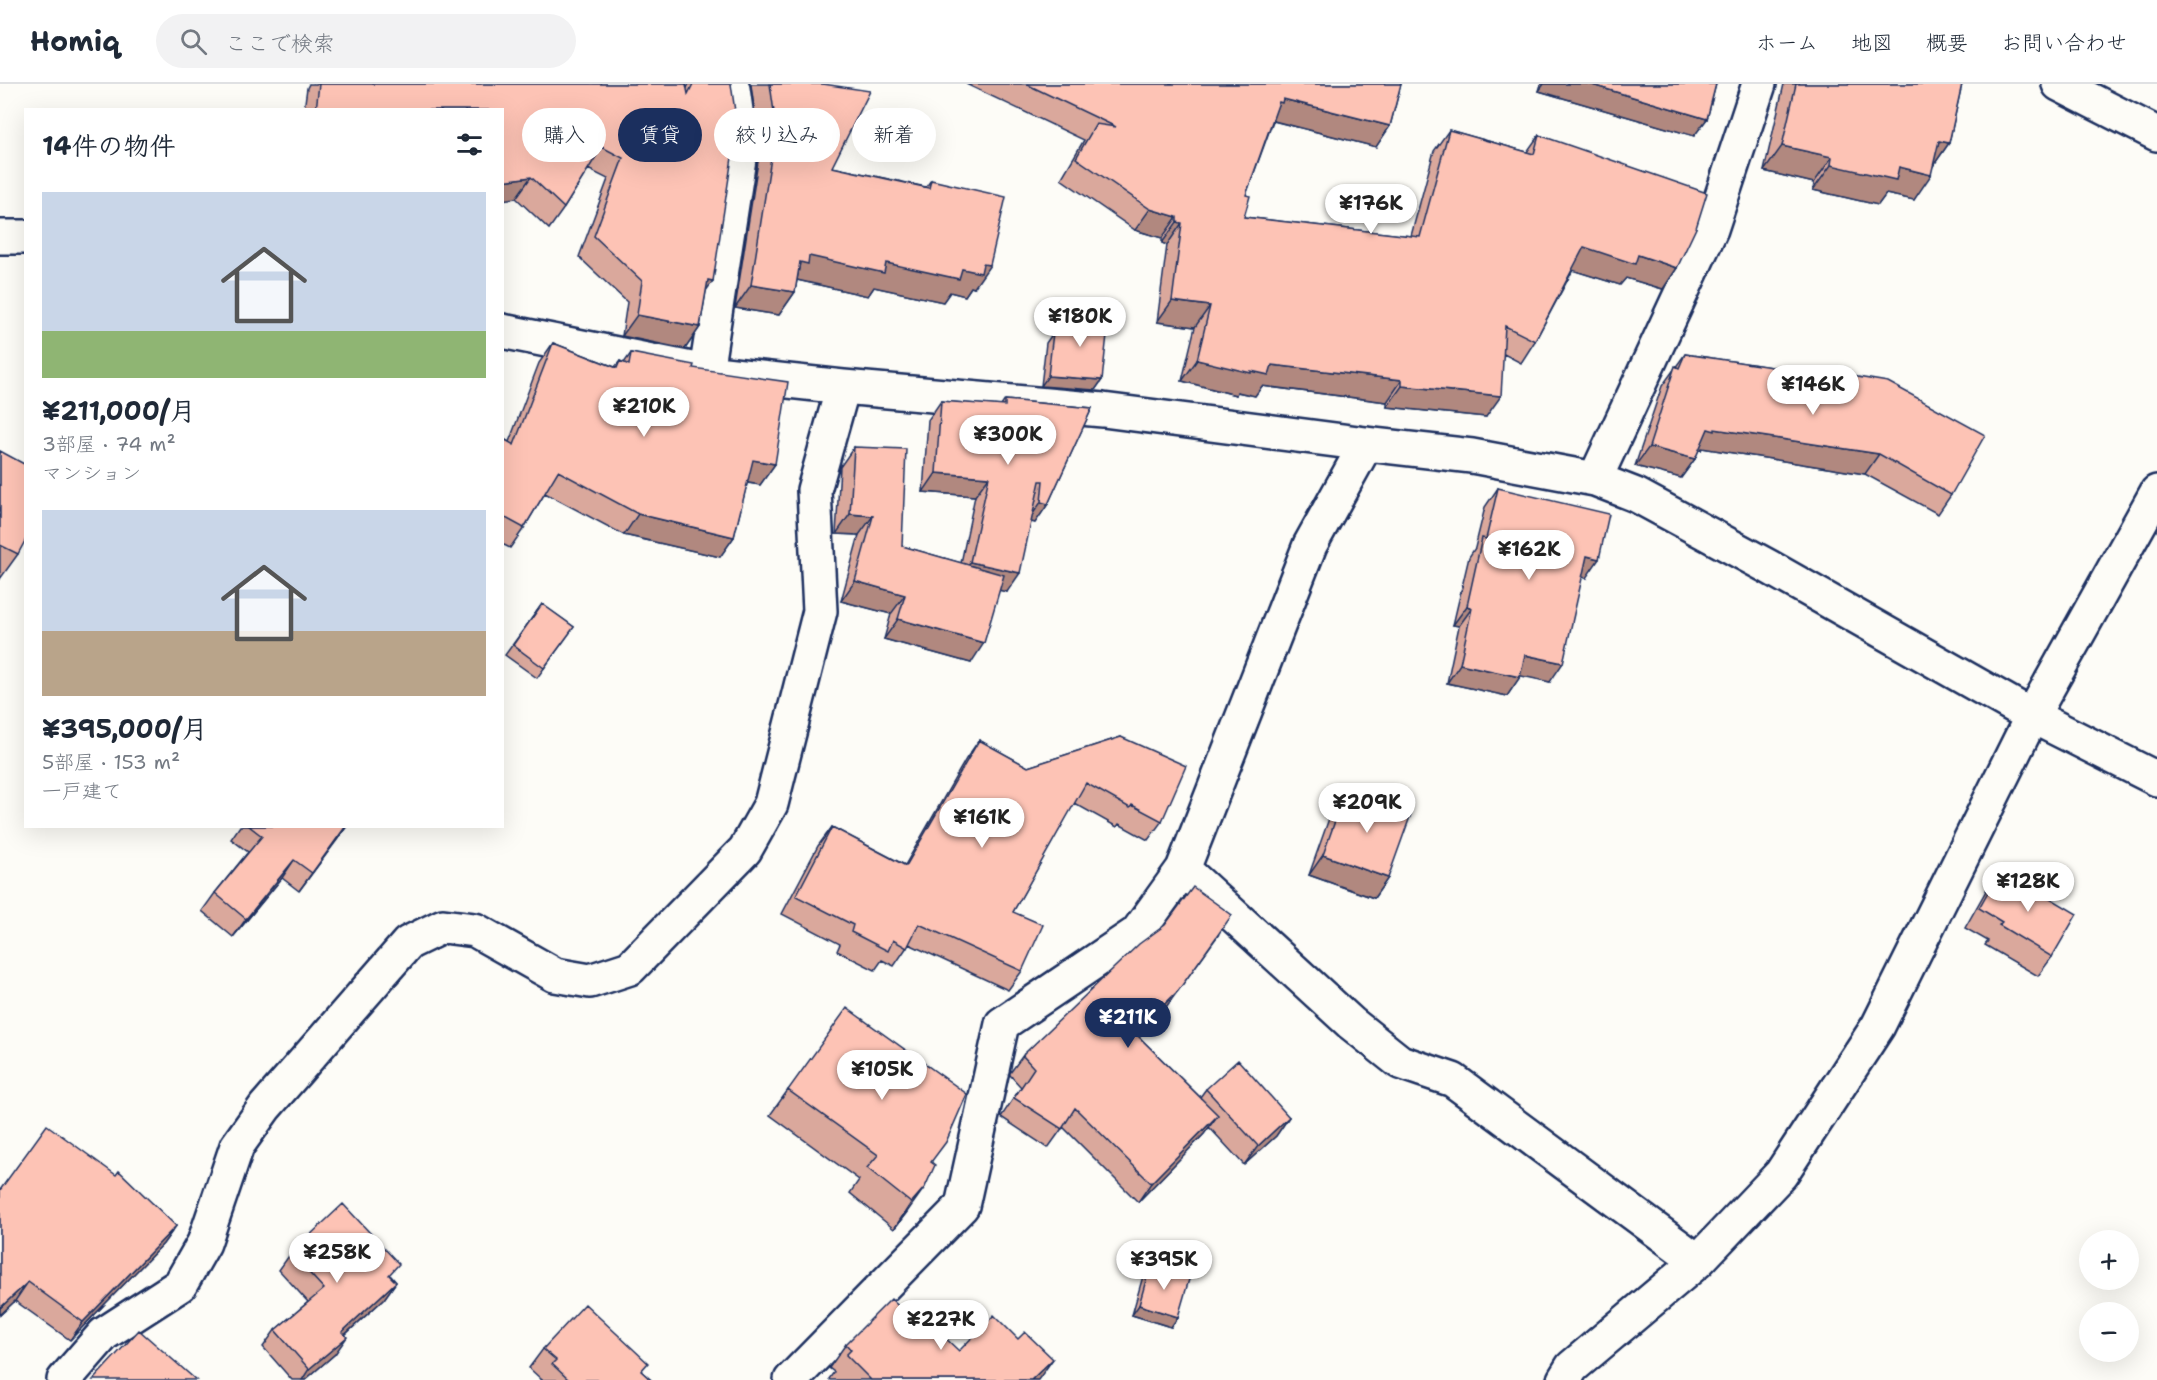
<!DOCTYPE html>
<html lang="ja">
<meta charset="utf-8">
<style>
:root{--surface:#fff;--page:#f2f2f3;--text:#1f2937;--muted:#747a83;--line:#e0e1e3;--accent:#1b2f5e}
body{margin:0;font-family:"Shantell Sans","Klee One",sans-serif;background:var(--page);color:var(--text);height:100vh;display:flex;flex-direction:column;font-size:22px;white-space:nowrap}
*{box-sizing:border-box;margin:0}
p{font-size:20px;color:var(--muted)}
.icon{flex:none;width:33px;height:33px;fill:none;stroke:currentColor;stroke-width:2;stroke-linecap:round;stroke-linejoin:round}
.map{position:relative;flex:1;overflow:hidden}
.side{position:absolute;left:24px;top:24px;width:480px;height:720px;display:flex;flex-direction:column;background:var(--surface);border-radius:0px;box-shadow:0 6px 24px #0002}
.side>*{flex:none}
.guide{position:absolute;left:522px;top:24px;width:570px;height:54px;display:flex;gap:12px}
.buttons{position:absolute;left:2079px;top:1146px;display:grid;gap:12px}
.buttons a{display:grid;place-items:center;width:60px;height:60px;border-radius:50%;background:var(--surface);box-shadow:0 6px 24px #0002;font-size:30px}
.price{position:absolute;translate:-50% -51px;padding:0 14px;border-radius:21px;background:#fff;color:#222;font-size:20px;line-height:39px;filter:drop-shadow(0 2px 3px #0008)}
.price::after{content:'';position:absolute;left:50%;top:36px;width:18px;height:14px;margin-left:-9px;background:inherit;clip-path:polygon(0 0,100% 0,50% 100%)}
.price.active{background:var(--accent);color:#fff}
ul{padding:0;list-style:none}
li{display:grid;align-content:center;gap:12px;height:318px;padding:0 18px}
li span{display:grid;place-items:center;height:186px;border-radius:0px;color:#555}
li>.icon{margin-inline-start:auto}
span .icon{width:108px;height:108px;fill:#fffc;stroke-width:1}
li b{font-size:26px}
h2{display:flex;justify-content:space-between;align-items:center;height:72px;padding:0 18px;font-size:26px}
.pill{padding:0 21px;border-radius:27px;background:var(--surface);box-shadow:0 6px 24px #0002;font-size:21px;line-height:54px}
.pill.active{background:var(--accent);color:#fff}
header{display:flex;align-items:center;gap:36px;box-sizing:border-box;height:84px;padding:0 30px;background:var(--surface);border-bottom:2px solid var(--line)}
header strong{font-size:28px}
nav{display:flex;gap:33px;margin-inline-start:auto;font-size:21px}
.search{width:420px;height:54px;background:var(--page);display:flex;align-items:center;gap:15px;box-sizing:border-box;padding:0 21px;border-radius:33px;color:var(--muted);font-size:22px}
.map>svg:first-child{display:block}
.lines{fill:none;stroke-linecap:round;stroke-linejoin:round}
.minor-casing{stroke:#1b2f5e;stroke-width:38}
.minor{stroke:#fdfcf7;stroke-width:33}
.wall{fill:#daa89c;stroke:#1b2f5e;stroke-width:1.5}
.shaded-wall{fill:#b1887f;stroke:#1b2f5e;stroke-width:1.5}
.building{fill:#fdc3b5;stroke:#1b2f5e;stroke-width:1.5}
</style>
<header>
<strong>Homiq</strong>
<div class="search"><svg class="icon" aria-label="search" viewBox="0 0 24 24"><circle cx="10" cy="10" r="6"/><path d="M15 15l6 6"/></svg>ここで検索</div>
<nav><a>ホーム</a><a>地図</a><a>概要</a><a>お問い合わせ</a></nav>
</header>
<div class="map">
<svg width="2157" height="1296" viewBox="0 0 2157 1296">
<rect width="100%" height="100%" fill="#fdfcf7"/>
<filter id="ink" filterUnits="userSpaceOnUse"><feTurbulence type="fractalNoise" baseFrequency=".0167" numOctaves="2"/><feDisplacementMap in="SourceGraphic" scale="12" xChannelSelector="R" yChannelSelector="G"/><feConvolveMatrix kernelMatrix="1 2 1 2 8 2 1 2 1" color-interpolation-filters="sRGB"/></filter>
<g filter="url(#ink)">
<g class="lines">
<g class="minor-casing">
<path id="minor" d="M2059,0L2157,50
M0,153H26
M502,247L706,288L843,303L1103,326L1366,360L1472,372L1595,395L1636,411L1769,483L2032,632L2157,695
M706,288L741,62L733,5L717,0
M1366,360L1310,461L1183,785L1351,939L1400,978L1453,996L1698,1177
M1595,395L1711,145L1759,0
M64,1296L104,1250L180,1201L204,1159L237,1062L265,1023L408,859L443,842L475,846L555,891L590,897L630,884L745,766L771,720L820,527L814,406L843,303
M791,1296L962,1122L1002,940L1137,849L1183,785
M1564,1296L1572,1283L1698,1177L1781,1090L1878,942L2032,632L2157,408"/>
</g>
<use href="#minor" class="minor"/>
</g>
<path class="wall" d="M309,0H686L687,4L689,0H731L706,207L700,243L685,265L622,252L627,218L579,173L608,95L588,85L564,124L549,145L516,114L502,26H304L307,4Z
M752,0H823L832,83L926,103L931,96L974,204L971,203L965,212L950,208L943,218L874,203L868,212L797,196L795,208L779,231L735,224L760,65L751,1Z
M966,0H1401L1390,42L1376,63L1273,37L1246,111L1244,133L1411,152L1434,67L1449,46L1527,68L1539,51L1677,184L1663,205L1626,194L1620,201L1573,186L1535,257L1521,279L1504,270L1486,333L1387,323V318L1262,302L1255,312L1237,308L1236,311L1182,297L1195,243L1157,238L1167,161L1162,159V154L1135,146L1061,95L1084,56Z
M1541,0H1716L1707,35L1694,52L1539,7Z
M1784,0H1962L1949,59L1933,82L1914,116L1886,110L1878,121L1813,106L1814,99L1764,87Z
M1053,249L1102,296L1095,306L1041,302L1046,259Z
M553,259L615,283L620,277L624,279L631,269L693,284L775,380L760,401L747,399L734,453L720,473L624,451L545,409L524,444L510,464L502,460V354L509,358L539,279Z
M1685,270L1849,295L1851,292L1951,411L1938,430L1865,390L1702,364L1701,366L1699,365L1695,375L1681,394L1635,382L1662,302Z
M1005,316L1092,324L1048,420L1035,439L1031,438L1007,508L999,506L971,579L884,555L891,530L841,517L859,451L836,450L840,383L854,363L902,462L961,479L975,412L923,408L928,336L941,317L1001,322Z
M0,367L18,470L0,495Z
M1498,404L1586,494L1582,493L1550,598L1521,591L1507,612L1447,599L1459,542L1453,541L1469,473L1475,464L1485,423Z
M542,520L574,543L537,594L505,571Z
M1121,653L1162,737L1148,756L1119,740L1117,743L1074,719L1013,828L1022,887L1008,906L909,860L894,882L882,876L875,886L837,867L840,860L782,830L818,762L832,743L905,781L966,675L979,656L1028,683Z
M1346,706L1388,794L1374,814L1309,791L1332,726Z
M240,742H347L299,807L282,794L233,853L202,827L215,809L248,768L231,755Z
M2001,785L2052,873L2038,892L1985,861L1988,857L1965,844L1987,805Z
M1164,926L1138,952L1200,1013L1206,1005L1289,1033L1276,1052L1244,1081L1209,1043L1204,1050L1138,1118L1063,1043L1048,1064L1001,1033L1021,1003L1010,991V989L1024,970Z
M788,1006L932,1078L907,1128L894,1145L850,1109L859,1096L770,1031Z
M0,1106L176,1142L163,1160L70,1256L15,1217L0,1231Z
M291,1169L391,1192L396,1198L384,1215L345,1251L335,1270L305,1296H292L263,1263L275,1246L308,1218L279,1186Z
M1150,1182L1178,1233L1171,1243L1132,1231L1143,1192Z
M914,1237L959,1267L1038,1296H830L829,1295L834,1288L829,1284L846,1260Z
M543,1265L642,1288L651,1296H541V1295L529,1284Z"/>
<path class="shaded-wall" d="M1544,0H1589L1707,35L1694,52L1539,7Z
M1283,15L1390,42L1376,63L1270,36L1279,18Z
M1939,57L1949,59L1931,85Z
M1782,62L1832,73L1814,99L1764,87Z
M1831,81L1899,83L1931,91L1914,116L1886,110L1878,121L1813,106Z
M531,93L516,114L502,116V97Z
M1150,125L1177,133L1162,154L1135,146Z
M1177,138L1182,139L1167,161L1162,159Z
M1584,163L1638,171L1677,184L1663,205L1626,194L1620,201L1569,185Z
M809,172L962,185L983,180L990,181L974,204L971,203L965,212L950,208L943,218L874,203L868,212L797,196L800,178Z
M708,196L713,197L698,218Z
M751,201L795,208L779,231L735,224Z
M1172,217L1210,222L1195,243L1157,238Z
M637,231L700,243L685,265L622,252Z
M1197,276L1251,287L1272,281L1402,296L1387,318L1262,302L1255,312L1237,308L1236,311L1182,297Z
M1048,292L1102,296L1095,306L1041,302Z
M1402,302L1501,312L1486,333L1387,323Z
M1708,345H1715L1879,370L1865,390L1702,364L1701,366L1694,364Z
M1649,363L1695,375L1681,394L1635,382Z
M753,376L775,380L760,401L738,397Z
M936,389L989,393L975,412L923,408Z
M1041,418L1048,420L1035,439L1028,437Z
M638,430L734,453L720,473L624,451Z
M850,430L873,432L859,451L836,450Z
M1587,472L1599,475L1586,494L1574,491Z
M970,478L1020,489L1007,508L957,497Z
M855,497L905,511L891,530L841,517Z
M1467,522L1472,524L1459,542L1453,541Z
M898,535L984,559L971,579L884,555Z
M1525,571L1563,579L1550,598L1512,590Z
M1460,580L1520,593L1507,612L1447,599Z
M347,742L340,752L299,807L312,789Z
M1323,771L1388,794L1374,814L1309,791Z
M294,776L282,794L233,853L246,835Z
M1219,850L1164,926L1122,968L1135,949Z
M1218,1031L1204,1050L1138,1118L1151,1099Z
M1289,1033L1276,1052L1244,1081L1258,1062Z
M925,1103L907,1128L894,1145L911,1119Z
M176,1142L163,1160L70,1256L83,1238Z
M28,1198L15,1217L0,1231V1224Z
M396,1198L384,1215L330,1264L342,1248Z
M1139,1221L1178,1233L1171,1243L1132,1231Z
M347,1253L335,1270L305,1296H302L309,1285Z
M1053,1275L1038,1296H1031Z"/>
<path class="building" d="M319,0H686L688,10L693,0H731L737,41L713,197L708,196L700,243L637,231L642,197L594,152L623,74L602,63L564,124L531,93L502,97V26H316Z
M770,0H823L870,7L832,83L929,104L931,96L1006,113L990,181L983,180L981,189L962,185L959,195L886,179L884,189L809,172L808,180L800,178L795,208L751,201L776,42Z
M1026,0H1401L1390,42L1283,15L1282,19L1279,18L1246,111L1250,112L1244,133L1420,153L1449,46L1534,70L1539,51L1707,109L1696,144L1677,184L1638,171L1635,180L1584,163L1535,257L1505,242L1501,312L1402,302V296L1272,281L1269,291L1251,287V289L1197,276L1210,222L1172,217L1182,139L1177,138V133L1150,125L1076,74L1096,40L1116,43Z
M1589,0H1716L1707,35Z
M1796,0H1962L1949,59L1939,57L1931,91L1899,83L1896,96L1831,81L1832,73L1782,62Z
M1076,229L1109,233L1102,296L1048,292L1053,249Z
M553,259L617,284L620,277L629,281L631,269L694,281L693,284L788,298L775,380L753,376L734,453L638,430L558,387L524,444L502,432V354L514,361Z
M1685,270L1851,295V292L1888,298L1985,351L1951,411L1879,370L1715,345V347L1708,345L1695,375L1649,363L1675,282L1679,284Z
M1005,316L1092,324L1048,420L1041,418L1043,397H1040L1020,489L970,478L989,393L936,389L941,317L1005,322Z
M854,363L906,365L902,462L1004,491L984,559L898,535L905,511L855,497L873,432L850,430Z
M0,367L26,381V455L18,470L0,461Z
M1498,404L1609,430L1599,475L1587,472L1563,579L1525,571L1520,593L1460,580L1472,524L1467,522L1482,454L1486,455Z
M542,520L574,543L544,584L513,561Z
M1121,653L1186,682L1162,737L1132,721L1130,724L1086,699L1013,828L1043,841L1022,887L919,840L907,864L893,856L888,867L851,848L853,841L796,812L832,743L906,782L979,656L1028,683Z
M1346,706L1411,730L1388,794L1323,771Z
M249,742H346L312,789L294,776L246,835L215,809L262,752Z
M2001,785L2077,830L2052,873L1999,841L2002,838L1979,824Z
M1193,803L1232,831L1178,907L1135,949L1218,1031L1151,1099L1075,1024L1062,1045L1014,1014L1034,984L1023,972L1024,970L1139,860L1165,841Z
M847,924L967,1010L946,1058L931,1078L935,1081L925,1103L911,1119L867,1084L878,1071L788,1006Z
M1238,976L1289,1033L1258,1062L1206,1005Z
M47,1041L116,1091L119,1087L176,1142L83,1238L28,1198L0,1224V1106Z
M343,1120L399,1180L389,1191L396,1198L342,1248L347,1253L309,1285L275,1246L324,1205L291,1169Z
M1150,1182L1190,1192L1178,1233L1139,1221Z
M891,1215L914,1237L920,1230L959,1267L994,1231L1018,1255L1025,1248L1053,1275L1031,1296H871L846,1271L851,1266L846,1260Z
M585,1220L648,1279L641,1287L651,1296H569L552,1280L556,1276L543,1265Z
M139,1246L196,1296H93Z"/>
</g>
</svg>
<div class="buttons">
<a>+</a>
<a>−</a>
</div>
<b class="price" style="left:1371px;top:151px">¥176K</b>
<b class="price" style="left:1080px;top:264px">¥180K</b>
<b class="price" style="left:1813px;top:332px">¥146K</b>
<b class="price" style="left:644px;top:354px">¥210K</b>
<b class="price" style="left:1008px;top:382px">¥300K</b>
<b class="price" style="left:1529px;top:497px">¥162K</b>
<b class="price" style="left:1367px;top:750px">¥209K</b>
<b class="price" style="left:982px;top:765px">¥161K</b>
<b class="price" style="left:2028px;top:829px">¥128K</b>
<b class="price active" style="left:1128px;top:965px">¥211K</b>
<b class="price" style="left:882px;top:1017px">¥105K</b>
<b class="price" style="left:337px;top:1200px">¥258K</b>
<b class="price" style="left:1164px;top:1207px">¥395K</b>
<b class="price" style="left:941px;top:1267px">¥227K</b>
<div class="guide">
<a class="pill">購入</a>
<a class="pill active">賃貸</a>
<a class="pill">絞り込み</a>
<a class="pill">新着</a>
</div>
<section class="side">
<h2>14件の物件<svg class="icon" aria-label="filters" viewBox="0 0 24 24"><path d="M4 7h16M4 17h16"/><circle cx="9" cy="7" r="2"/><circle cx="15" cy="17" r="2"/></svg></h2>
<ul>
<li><span style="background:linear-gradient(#c9d6e8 75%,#8fb573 0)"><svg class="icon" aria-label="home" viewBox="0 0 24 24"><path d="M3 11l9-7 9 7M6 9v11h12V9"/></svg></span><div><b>¥211,000/月</b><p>3部屋 · 74 m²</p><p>マンション</p></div></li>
<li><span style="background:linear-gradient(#c9d6e8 65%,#b9a48a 0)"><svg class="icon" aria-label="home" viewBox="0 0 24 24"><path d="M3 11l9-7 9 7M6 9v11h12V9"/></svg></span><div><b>¥395,000/月</b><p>5部屋 · 153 m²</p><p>一戸建て</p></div></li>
</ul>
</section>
</div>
